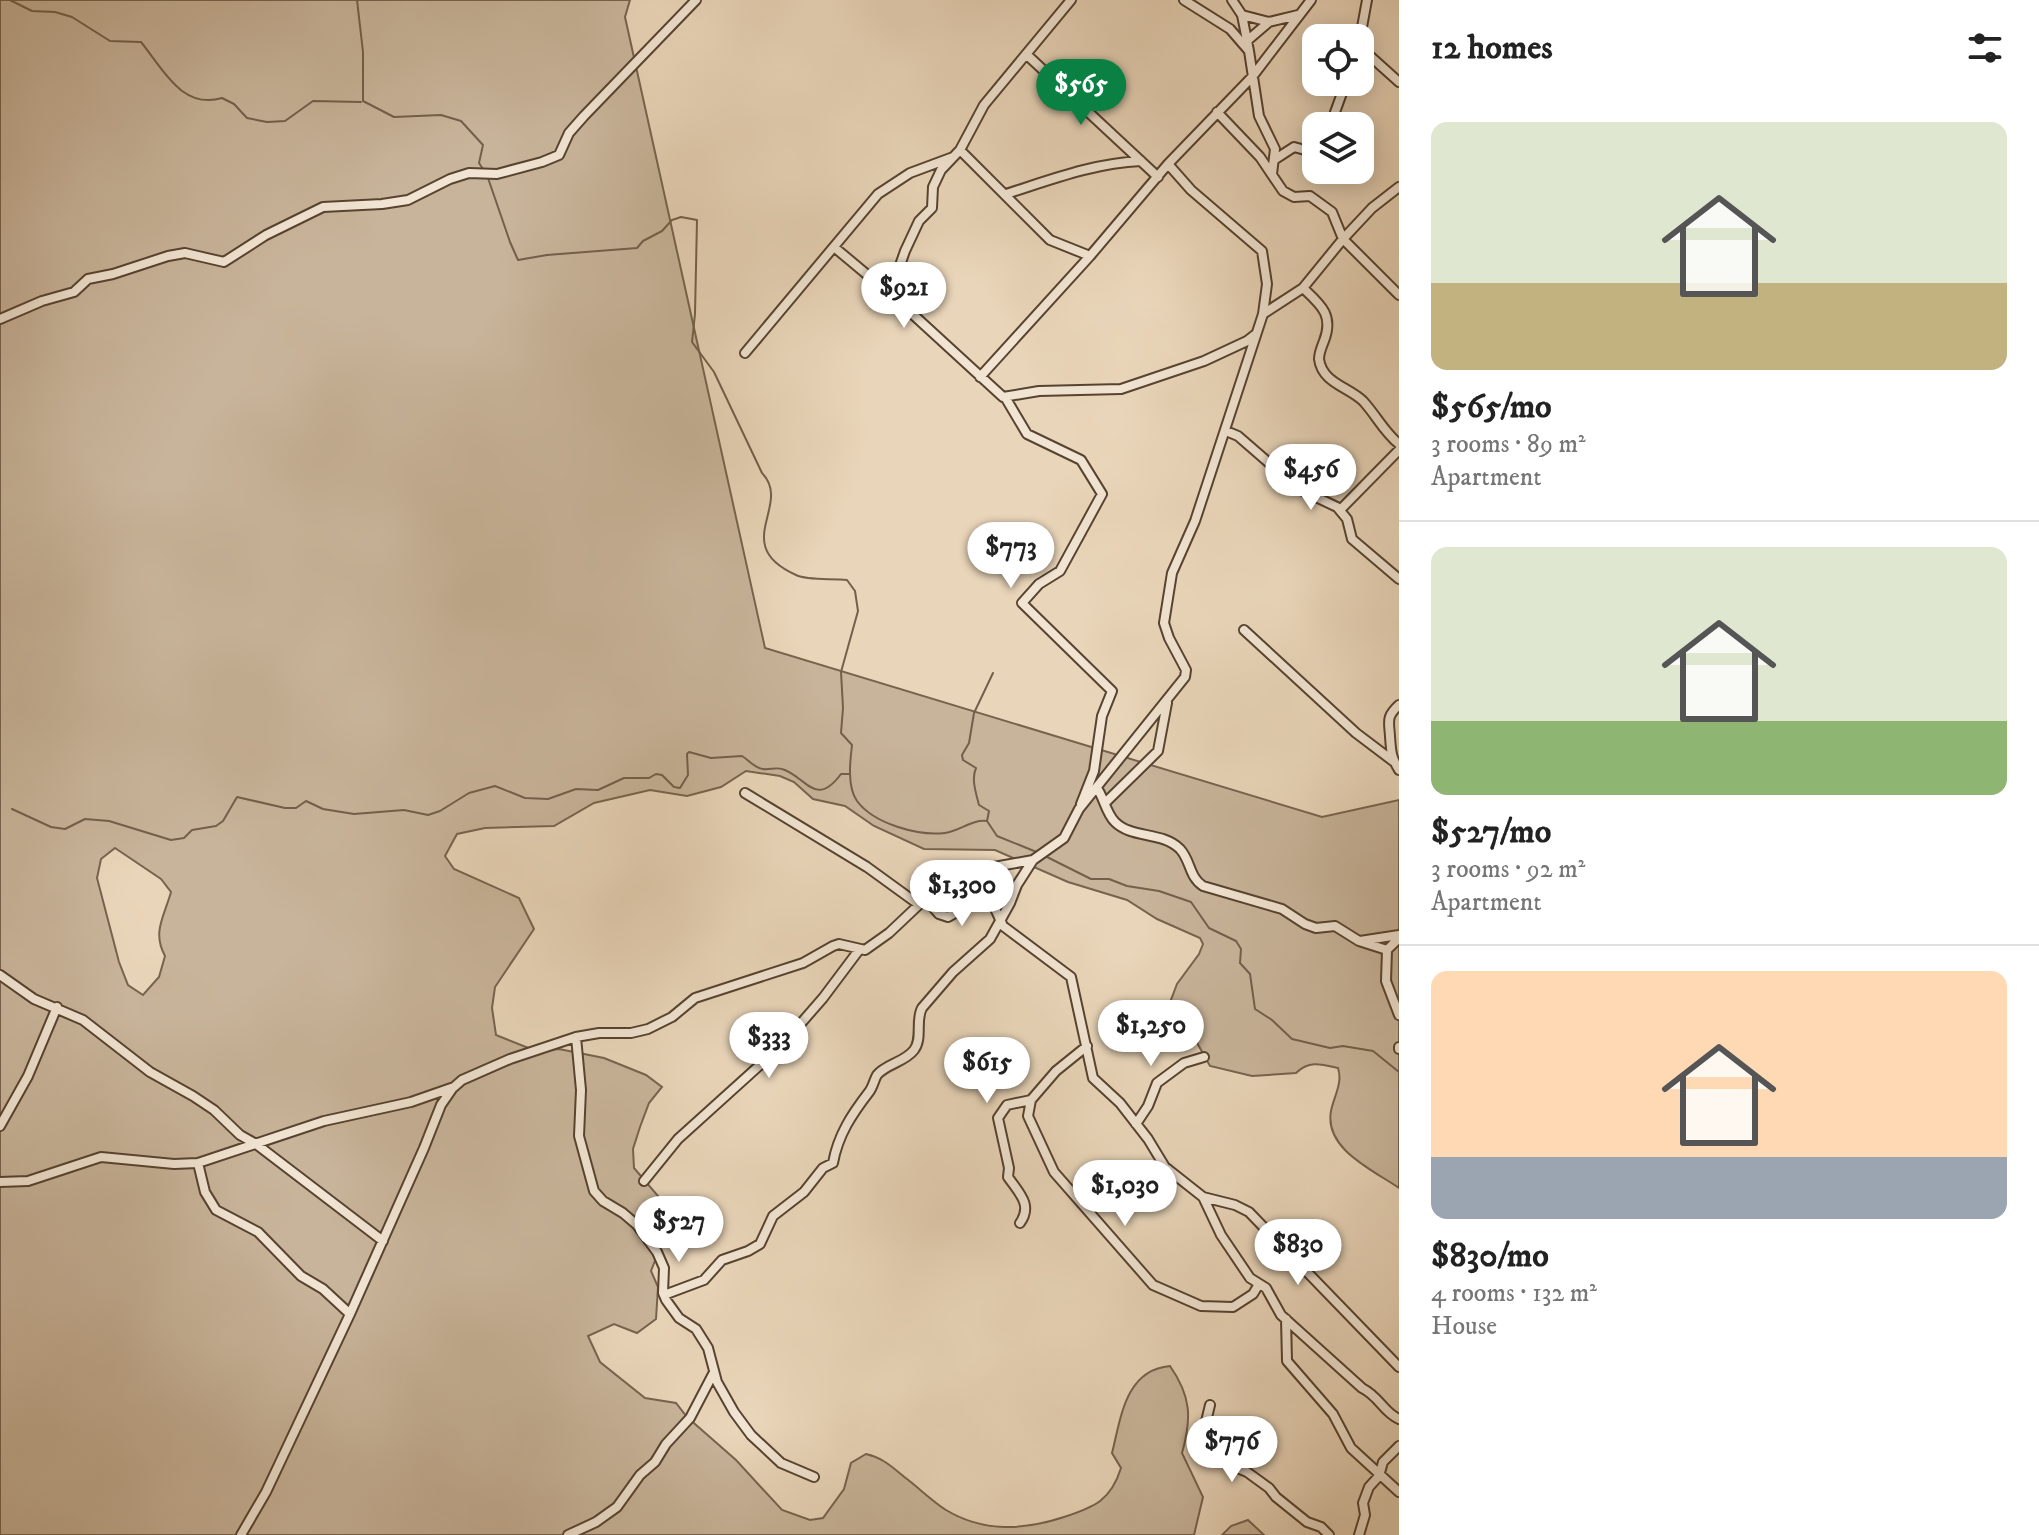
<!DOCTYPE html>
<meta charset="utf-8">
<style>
:root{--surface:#fff;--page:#f6f6f6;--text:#222;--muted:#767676;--line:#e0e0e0;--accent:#0b8043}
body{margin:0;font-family:"IM FELL DW Pica",serif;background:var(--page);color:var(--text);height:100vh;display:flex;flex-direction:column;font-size:30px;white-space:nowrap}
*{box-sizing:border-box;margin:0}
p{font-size:26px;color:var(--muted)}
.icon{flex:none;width:44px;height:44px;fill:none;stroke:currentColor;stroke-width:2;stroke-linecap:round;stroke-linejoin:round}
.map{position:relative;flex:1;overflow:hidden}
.panel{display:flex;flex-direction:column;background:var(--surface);width:640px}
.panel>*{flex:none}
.tools{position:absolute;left:1302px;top:24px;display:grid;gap:16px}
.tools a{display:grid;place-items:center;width:72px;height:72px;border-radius:16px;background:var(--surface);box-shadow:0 4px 20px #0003;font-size:40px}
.price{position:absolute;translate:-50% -68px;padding:0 18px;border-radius:28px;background:#fff;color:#222;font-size:26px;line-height:52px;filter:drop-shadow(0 2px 4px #0008)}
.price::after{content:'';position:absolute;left:50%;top:48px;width:24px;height:18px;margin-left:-12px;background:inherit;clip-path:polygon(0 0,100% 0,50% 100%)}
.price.active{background:var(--accent);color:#fff}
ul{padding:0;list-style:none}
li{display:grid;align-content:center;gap:16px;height:424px;padding:0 32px}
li+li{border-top:2px solid var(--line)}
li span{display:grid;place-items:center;height:248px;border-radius:16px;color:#555}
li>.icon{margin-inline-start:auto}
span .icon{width:144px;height:144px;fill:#fffc;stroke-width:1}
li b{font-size:34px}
h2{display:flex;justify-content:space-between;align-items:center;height:96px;padding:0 32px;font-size:34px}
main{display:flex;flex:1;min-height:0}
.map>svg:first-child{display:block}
.green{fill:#c8b49a;stroke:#77634e;stroke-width:2;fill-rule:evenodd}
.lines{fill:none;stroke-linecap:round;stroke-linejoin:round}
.stream{stroke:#735f4b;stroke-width:2}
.minor-casing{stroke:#574330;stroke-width:12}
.minor{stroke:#f1e4d2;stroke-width:8}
</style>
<main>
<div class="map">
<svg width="1399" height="1535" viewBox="0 0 1399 1535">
<rect width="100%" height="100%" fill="#e9d5b9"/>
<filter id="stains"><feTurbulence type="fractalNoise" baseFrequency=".0025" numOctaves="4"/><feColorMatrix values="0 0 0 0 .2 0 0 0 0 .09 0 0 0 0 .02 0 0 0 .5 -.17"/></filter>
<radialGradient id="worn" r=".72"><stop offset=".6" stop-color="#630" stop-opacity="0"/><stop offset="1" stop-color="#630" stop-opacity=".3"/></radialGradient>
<path class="green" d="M0,0H630L625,17L765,648L1322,817L1399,800V1188C1373,1170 1324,1149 1331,1111C1334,1096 1343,1083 1338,1068C1321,1064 1309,1060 1296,1073L1252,1076L1210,1066L1196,1041L1163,1021L1177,984L1199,954L1203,944L1200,938L1157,919L1127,900L1068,882L995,850L924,849L874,826L845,806L813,799L794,782L780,776L746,771L721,787L687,796L650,790L594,803L554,826L485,828L457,834L445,856L454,869L519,898L534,929L495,987L492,1008L496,1035L536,1051L559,1049L604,1058L646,1075L662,1087L649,1103L640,1127L633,1149L634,1168L664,1203L671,1220L651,1271L658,1287L656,1319L637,1333L614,1324L588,1336L600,1362L645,1398L676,1403L687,1417L736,1460L782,1510L810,1520L823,1518L844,1489L851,1463L866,1454C884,1458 893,1468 907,1479C920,1489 932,1501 946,1510C984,1533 1024,1530 1064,1517C1095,1507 1111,1500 1121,1468L1112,1453C1121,1418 1125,1370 1170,1366C1191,1396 1192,1418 1182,1453L1203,1497L1194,1535H0ZM115,848L161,879L171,892C164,917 152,932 165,956L159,977L143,995L128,985L119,962L97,878L101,859Z
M1248,1520L1264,1535H1222L1231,1526Z"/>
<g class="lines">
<path class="stream" d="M10,0L32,11L55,12L72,17L110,41L141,42C163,69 182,110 222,98L234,104L247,118L267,122L285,121L313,101L361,102
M357,0L363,52V101L394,117L441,115L461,121L483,145L479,163L483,169
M488,178L510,242L518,260L547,255L637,248L643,241L662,231L672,220L681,217L697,220L695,314L692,342L714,372L762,473C793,505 729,545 796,575C809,581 831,578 847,580L855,591L858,611L841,672L843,708L841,733L852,745C850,761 847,787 857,801C874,824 918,836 945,833C960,831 972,819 987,821L997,836L1039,853
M12,809L51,827L65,829L85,819L109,821L171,840L184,838L192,830L216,826L223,821L237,797L285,808H296L306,801L323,809L354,814L404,810L428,815L440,811L469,793L495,786L525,798L548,799L576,789L598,790L624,778H649L656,774L662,775L674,787L680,788L688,775L687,754L689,752L711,758L742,756C749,760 754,768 763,769C769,770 776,767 782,769C806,776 815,809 841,774H849
M987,821L989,811L979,805C976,793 971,779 976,768L963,760L962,755L969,743L974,713L993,673
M1045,856L1091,879H1109L1127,886L1159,891L1191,902L1209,928L1236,941L1241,949L1240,963L1250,974L1255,1009L1272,1020L1292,1039L1330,1048L1343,1046L1373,1051L1399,1072"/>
<g class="minor-casing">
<path id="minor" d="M1071,0L984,105L960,150L941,170L933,187L932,208L919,221L905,251L898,271L895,298L1003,397L1039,391L1121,389L1204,361L1247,341L1256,334
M1184,0L1230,29L1249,51L1259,116L1275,149L1272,174
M1232,0L1242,15L1249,51
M1242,15L1269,22L1298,15
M1360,38L1367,0
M1248,40L1269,22
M1360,47L1399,82
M1026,54L1158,177
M1217,112L1260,157L1283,191L1294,197L1310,196L1332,212L1343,239L1399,295
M1330,126L1346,82
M960,150L1050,240L1090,256
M1274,160L1294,147L1316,153
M1006,194C1050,180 1094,163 1141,161
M834,247L895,298
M1303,288C1321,305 1334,315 1324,341C1322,346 1319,353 1319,359C1322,383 1349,387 1363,401C1376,415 1384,432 1399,444
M1263,314L1303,288L1343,239L1372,208L1399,187
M0,319L42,301L74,292L88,279L113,274L168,256L185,253L224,262L266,235L323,207L382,204L408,200L450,179L469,173L497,174L542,162L559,155L569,133L584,116L696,0
M745,353L878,194L910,173L953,157
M980,377L1090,256L1168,164L1252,77L1311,0
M1005,397L1027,434L1081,460L1102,494L1060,571L1039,584L1022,603L1112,691L1102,716L1094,771L1081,804
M1226,431L1238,436L1299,489L1337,507L1347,519L1352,539L1399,579
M1340,510L1399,450
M1244,630L1356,733L1393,761
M1399,705C1386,717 1389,721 1390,736C1391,751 1391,757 1399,770
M1097,788C1104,798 1106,813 1115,822C1132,839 1162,831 1180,849C1191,861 1189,877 1203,886L1282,909L1305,924L1316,928L1335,926L1359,941L1387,950
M745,793L867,867L918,904
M1105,803L1158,751L1167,703
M966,872L982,880L1003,926L1071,977L1093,1078L1120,1103L1148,1139L1165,1167L1203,1197L1221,1235L1250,1278L1266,1288L1281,1315L1362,1388C1380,1397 1383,1412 1399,1419
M924,897L939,914L948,917L985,896L1015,889
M1399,938L1387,950L1386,981L1399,1015
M1360,941L1399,935
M0,975L34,999L83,1020L150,1072L193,1096L214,1110L240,1135L256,1144L383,1241
M576,1037L581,1090L579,1136L594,1191L603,1201L623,1213L637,1225L657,1252L664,1268L663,1293L666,1300L679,1318L696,1329L708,1348L717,1382L734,1412L751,1435L781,1463L814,1477
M1399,1047V1049
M1031,1100L1028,1116L1054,1172L1153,1285L1201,1306L1233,1307L1253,1294L1259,1284
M1136,1124L1148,1106L1157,1083L1184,1063L1204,1057
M0,1126L28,1076L57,1007
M198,1163L205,1192L216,1210L258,1232L301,1276L323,1289L350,1314
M644,1181L678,1139L782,1045L823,998L859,950
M0,1182L28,1181L101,1157L174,1164L198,1163L324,1121L411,1102L454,1087L462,1080L510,1059L576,1037L599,1033H631L648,1029L672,1017L695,998L803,963L833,946L839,944L865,950L889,933L943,882L966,872L1033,860L1064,838L1079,809L1185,677L1186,670L1169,638L1164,623L1172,573L1195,521L1263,314L1267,284L1262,251L1191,190L1168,164
M1203,1197L1235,1205L1249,1212L1399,1367
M1020,1223C1033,1205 1019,1193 1008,1177L1009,1168L998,1118L1007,1105L1031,1100L1056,1071L1087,1046
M664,1295L704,1280L722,1260L748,1251L760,1244L773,1216L804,1192L823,1168L833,1163C838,1135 852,1114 869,1092C873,1087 874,1080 877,1075C886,1064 905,1062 914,1050C923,1038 915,1021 922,1008L953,972L990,939L1010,903L1017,885L1033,860
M1286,1319L1287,1361L1333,1414L1351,1448L1399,1492
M1210,1405L1202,1438L1223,1462L1247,1472L1269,1488L1276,1497L1307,1522L1321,1527L1329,1535
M241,1535L266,1492L350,1314L424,1148L441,1105L452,1089
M568,1535L596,1522L617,1507L640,1475L655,1462L666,1444L690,1418L713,1374
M1359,1535L1365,1515L1363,1503L1369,1487L1379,1476L1383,1462L1399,1446"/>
</g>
<use href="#minor" class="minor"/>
</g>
<rect width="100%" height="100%" filter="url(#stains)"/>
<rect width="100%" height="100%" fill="url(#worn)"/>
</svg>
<div class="tools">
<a><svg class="icon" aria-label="locate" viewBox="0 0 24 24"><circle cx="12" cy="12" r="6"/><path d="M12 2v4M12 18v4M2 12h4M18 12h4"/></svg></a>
<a><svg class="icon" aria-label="layers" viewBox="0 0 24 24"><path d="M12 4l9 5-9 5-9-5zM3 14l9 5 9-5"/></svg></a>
</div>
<b class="price active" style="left:1081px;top:127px">$565</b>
<b class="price" style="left:904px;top:330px">$921</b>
<b class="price" style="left:1311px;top:512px">$456</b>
<b class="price" style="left:1011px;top:590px">$773</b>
<b class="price" style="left:962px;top:928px">$1,300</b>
<b class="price" style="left:1151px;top:1068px">$1,250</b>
<b class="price" style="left:769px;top:1080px">$333</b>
<b class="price" style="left:987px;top:1105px">$615</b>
<b class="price" style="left:1125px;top:1228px">$1,030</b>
<b class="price" style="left:679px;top:1264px">$527</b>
<b class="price" style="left:1298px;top:1287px">$830</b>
<b class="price" style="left:1232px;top:1484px">$776</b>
</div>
<section class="panel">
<h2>12 homes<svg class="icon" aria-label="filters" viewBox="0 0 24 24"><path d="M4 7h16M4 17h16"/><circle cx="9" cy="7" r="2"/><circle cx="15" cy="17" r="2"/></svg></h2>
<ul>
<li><span style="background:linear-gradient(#dfe7d0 65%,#c2b280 0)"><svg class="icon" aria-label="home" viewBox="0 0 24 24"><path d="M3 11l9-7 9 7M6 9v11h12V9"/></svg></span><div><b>$565/mo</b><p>3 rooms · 89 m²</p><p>Apartment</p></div></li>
<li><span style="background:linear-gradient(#dfe7d0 70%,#8fb573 0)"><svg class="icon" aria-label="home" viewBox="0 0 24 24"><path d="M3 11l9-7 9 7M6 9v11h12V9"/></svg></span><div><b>$527/mo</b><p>3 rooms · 92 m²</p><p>Apartment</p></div></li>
<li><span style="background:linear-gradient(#ffd9b3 75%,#9aa5b1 0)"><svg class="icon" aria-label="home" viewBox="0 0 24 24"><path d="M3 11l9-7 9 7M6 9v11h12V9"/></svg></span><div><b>$830/mo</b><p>4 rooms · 132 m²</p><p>House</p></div></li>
</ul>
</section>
</main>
